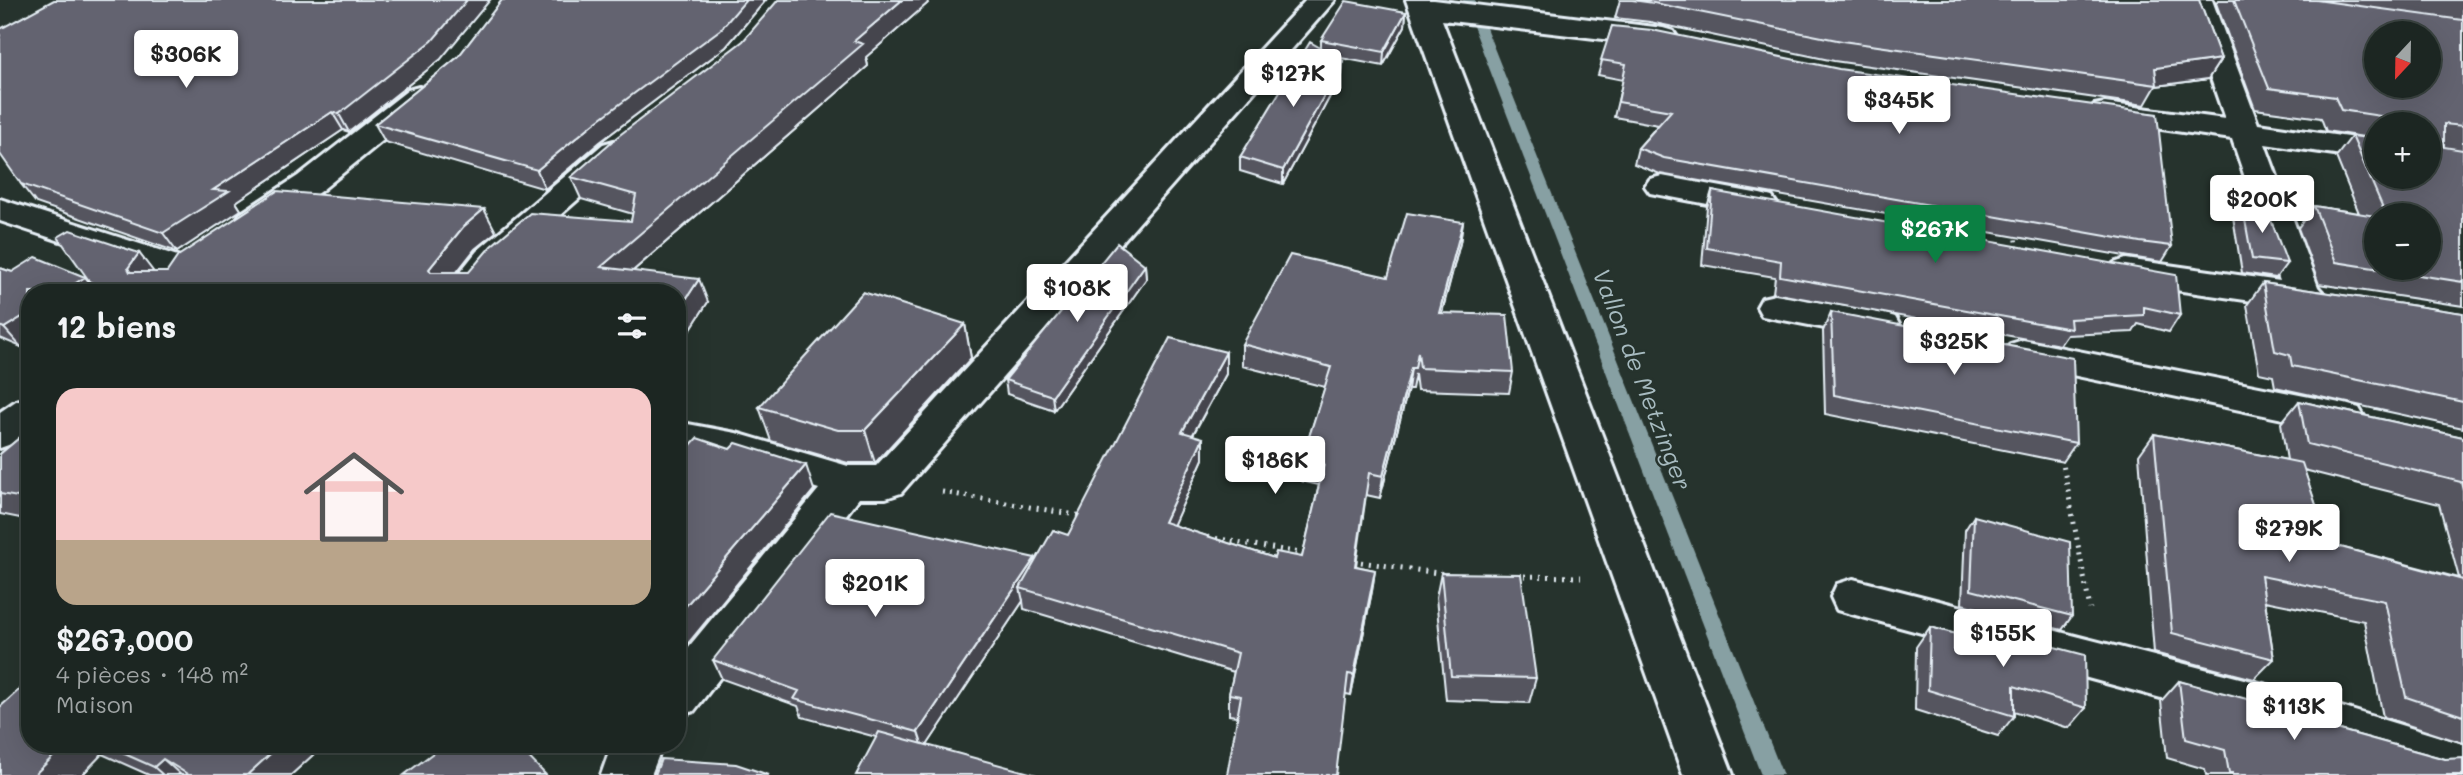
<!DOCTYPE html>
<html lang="fr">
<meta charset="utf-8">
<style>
:root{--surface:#1c2622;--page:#252e2a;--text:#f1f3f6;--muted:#a0a5a5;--line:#3a4340;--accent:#0b8043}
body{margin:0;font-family:Mali,sans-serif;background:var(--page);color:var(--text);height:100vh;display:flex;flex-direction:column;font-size:26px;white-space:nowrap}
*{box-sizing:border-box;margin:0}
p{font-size:23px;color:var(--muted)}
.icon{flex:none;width:38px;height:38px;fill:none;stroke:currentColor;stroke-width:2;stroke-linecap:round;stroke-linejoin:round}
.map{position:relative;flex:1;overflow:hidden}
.drawer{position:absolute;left:21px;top:284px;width:665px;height:469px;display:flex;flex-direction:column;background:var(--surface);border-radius:28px;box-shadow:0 7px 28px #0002,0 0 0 2px var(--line)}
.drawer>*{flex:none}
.needle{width:46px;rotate:202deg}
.fabs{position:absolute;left:2364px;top:21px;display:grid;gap:14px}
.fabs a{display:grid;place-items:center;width:77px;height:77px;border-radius:50%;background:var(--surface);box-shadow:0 7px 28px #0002,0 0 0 2px var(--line);font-size:35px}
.price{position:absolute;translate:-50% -60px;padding:0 16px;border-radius:7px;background:#fff;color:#222;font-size:23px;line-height:46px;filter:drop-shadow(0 2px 4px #0008)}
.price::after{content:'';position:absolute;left:50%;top:42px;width:21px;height:16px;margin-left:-10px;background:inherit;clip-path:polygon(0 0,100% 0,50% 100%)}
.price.current{background:var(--accent);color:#fff}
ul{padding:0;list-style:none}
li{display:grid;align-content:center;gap:14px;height:371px;padding:0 35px}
li span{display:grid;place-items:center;height:217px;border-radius:21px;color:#555}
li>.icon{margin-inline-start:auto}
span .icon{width:126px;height:126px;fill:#fffc;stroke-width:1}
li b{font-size:30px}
h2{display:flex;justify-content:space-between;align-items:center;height:84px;padding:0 35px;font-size:30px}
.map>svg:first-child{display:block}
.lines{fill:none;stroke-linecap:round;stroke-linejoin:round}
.stream{fill:#87a0a3;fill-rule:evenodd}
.street-casing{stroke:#e8f1f8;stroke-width:6}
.path-far1{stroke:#e8f1f8;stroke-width:3.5;stroke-dasharray:2 4.5;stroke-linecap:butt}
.path{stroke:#e8f1f8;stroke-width:5;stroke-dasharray:2 6;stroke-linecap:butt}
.street{fill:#26332d;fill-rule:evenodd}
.wall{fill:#55555f;stroke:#e8f1f8;stroke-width:2;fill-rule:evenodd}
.shaded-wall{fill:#45454e;stroke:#e8f1f8;stroke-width:2}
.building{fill:#63636f;stroke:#e8f1f8;stroke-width:2;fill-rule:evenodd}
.labels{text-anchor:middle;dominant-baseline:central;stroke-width:5;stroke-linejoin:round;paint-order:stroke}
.water-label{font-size:24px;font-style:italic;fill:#a7bbc0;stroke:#26332d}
</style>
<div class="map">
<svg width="2463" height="775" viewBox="0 0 2463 775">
<rect width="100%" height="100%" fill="#26332d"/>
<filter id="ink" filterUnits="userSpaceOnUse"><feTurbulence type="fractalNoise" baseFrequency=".0143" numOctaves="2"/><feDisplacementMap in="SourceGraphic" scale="14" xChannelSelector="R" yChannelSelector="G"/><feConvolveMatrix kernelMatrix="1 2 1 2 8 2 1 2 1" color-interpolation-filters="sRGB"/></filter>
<g filter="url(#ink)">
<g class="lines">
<path class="stream" d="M1463,0H1475L1783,775H1761Z"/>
<g class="street-casing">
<path id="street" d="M1306,0H1335L901,493L886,498H859L694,711L677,716V661L819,489L736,463L677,452V422L736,433L848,466H876Z
M1406,0H1434L1663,28L1673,31L1677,37L1673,43L1663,46L1442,20L1733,775H1683Z
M2184,0H2212L2258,124L2376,141V160L2265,144L2318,287L2327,297L2322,306L2309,309L2126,283L2114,279L2108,271L2114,263L2126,259L2280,281L2232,139L2105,121L2094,119L2089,112L2094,105L2105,103L2225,119Z
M419,87L430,90L434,96L430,102L322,190L264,230L252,233L240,230L235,222L240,214L298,176L408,90Z
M614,141L625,144L630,151L625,158L501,267L481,292H444L477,251L603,144Z
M1662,176L1760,194L1772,197L1777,204L1772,211L1760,214L1650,193L1645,186L1650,179Z
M0,199L193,261L199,269L193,277L181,281L0,221Z
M1775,295L1882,313L1895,317L1900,326L1895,335L1882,339L1762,316L1757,307L1762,298Z
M2023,340L2345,404L2359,408L2365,418L2359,428L2345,432L2010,362L2004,353L2010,344Z
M30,397V432L14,443L0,448V412L16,401Z
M1853,579L2279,688L2463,744V775H2421L2279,730L1837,610L1831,597L1837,584Z
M612,744H663L651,775H601Z"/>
</g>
<path class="path-far1" d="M2015,233L2018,252"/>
<path class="path" d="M2062,459L2090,609
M942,492L1082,516
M1208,537L1306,554
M1353,561L1445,574
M1516,576L1581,577"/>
<use href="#street" class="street"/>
</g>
<path class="wall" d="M502,0H766L726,47L600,142L545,189L385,142L375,124L458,57Z
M1620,0H2199L2221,59L2208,79L2156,86L2145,105L1834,61L1650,22L1615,18Z
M2218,0H2463V306L2319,284L2298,228L2314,206L2359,213L2336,157L2352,136L2376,177L2429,124H2376V139L2326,131L2321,118L2255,109L2216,3ZM2376,215H2429L2376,268Z
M928,3L866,57L868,66L633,271L708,302L677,350V292H98L90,282L139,253L153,272H167L496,232L475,249L457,272H469L631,221L633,214L581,199L571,177Z
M1406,12L1405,26L1383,66L1336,57L1342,74L1283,184L1240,171V157L1321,48V40Z
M1612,26L2172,246L2162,262L2130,257L1660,174L1634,164L1638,148L1658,125L1614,117L1623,80L1598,75Z
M441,59L349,132L343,130L236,202L241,210L177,252L36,203L21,184Z
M1712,191L2180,315L2169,332L2138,324L2133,332L2067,335L2060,345L1773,293L1775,277L1702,265L1707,207Z
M2242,203L2287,263L2276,278L2242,273L2233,217Z
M1463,222L1460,243L1442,313L1513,372L1509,393L1417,390L1415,374L1412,389H1408L1380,498L1366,495L1356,566L1375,570L1372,591L1351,695L1346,694L1237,716L1229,715V694L1234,672L1024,609L1023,601L927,745L876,737L802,717L798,706L722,679L713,660L1036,561L1068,535L1226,352V374L1193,435L1203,459L1173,525L1274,558L1302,557L1319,485L1301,481L1302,459L1325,387L1242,366V344L1388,277Z
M1145,265L1146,279L1054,410L1007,394L1005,380Z
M0,268L12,272L85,277L97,292H30V342L21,347L0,338Z
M2263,283L2463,313V428L2275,387L2273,376L2259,373L2247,305Z
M1831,312L2076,443L2063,462L1825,414L1823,331Z
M965,324L971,358L875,463H848L771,441L759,407Z
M2299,401L2463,437V743L2383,717L2364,621L2265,601L2274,659L2254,679L2154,653L2139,455L2154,434L2287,460L2281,423ZM2304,470L2439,504L2459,578L2329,544Z
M30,429V520L0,514V454Z
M1974,516L2072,616L2062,630L1962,604L1965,530Z
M1441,573L1536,678L1529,703L1446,700L1436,598Z
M1974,626L2086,708L2069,728L2014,711V716L1998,736L1915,710L1916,647L1930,627L1967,637Z
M2179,681L2282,714L2445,759L2463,775H2206L2205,769L2167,758L2161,701Z
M30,744H325L291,775H149L102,754L82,775H0Z"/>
<path class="shaded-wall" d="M467,0H490L441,59L349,132L339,114Z
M746,0H766L726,47L600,142L545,189L537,170L593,124Z
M902,0H927L928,3L866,57L868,66L611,290L601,267L854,41Z
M1406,12L1405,26L1383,66L1384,52Z
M2221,59L2208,79L2156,86L2155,68Z
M1343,61L1342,74L1283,184V170Z
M332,112L343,130L236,202L241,210L177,252L163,233L213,190Z
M484,209L496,232L475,249L441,292L429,269L463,227Z
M1463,222L1460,243L1436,334L1439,313Z
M139,253L156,275L130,272L128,268Z
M1145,265L1146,279L1054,410L1052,396Z
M85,277L97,292H62Z
M699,279L708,302L677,350V313Z
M30,312V342L21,347L4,328Z
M965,324L971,358L875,463L865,430Z
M1226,352V374L1182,454V432Z
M1411,368L1408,389L1380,498L1383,476Z
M1203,438V459L1165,544L1164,522Z
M806,465L814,490L677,657V616Z
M1035,558L1038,577L1020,588L1023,601L924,750L918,732Z
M1375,570L1372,591L1351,695L1354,675Z
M66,744H90L102,754L82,775H34Z
M281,744H325L291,775H247Z
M163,759L181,775H163L154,767Z"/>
<path class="building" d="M54,0H467L432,41L339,114L332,112L213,190L229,191L163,233L21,184L0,154V29Z
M502,0H746L721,29L593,124L537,170L375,124L458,57Z
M778,0H902L854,41L863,44L601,267L699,279L677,313V292H115L90,282L58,237L70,230L139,253L128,268L130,272H167L178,256L277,191L484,209L463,227L429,269L431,272H469L491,246L530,213L631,221L636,195L571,177L617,137L743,41Z
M1632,0H2199L2221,59L2155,68L2157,85L1842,41L1654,3Z
M2234,0H2316L2463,20V126L2444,124V147L2463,150V282L2336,262L2314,206L2376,216V268H2429V215H2386L2352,136L2376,139V177H2429V124H2394V118L2341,110L2335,97L2269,88ZM2376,33H2429V86H2376Z
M1346,1L1406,12L1384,52L1321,40Z
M1612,26L1652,30L1839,69L2157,114L2172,246L2140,242L1664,158L1638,148L1671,111L1618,102L1626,64L1601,60Z
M1310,42L1343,61L1283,170L1240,157Z
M1712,191L2176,275L2180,315L2144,307V315L2070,319L2071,329L1780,276L1781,261L1707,248Z
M2242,203L2266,207L2287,263L2252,259Z
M1407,213L1463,222L1439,313L1507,315L1513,372L1420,368L1418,352L1415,368H1411L1383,476L1369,473L1355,566L1375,570L1354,675L1348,674L1336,775H1227L1241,696L1229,694L1238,653L1020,588L1053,530L1068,535L1170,338L1226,352L1182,432L1203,438L1164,522L1274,558L1276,552L1302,557L1324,464L1302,459L1331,367L1242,344L1290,255L1388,277Z
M1117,243L1145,265L1052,396L1005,380Z
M36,257L85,277L62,292H30V312L4,328L0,326V268L12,272Z
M2263,283L2463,313V402L2292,366L2290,355L2275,351Z
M863,292L965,324L865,430H838L759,407Z
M1831,312L2073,358L2076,443L1834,395Z
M2299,401L2463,437V491L2461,482L2307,444Z
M30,429V499L0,494V454Z
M2154,434L2302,463L2329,544L2463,580V716L2406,697L2385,601L2261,576L2274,659L2172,633Z
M697,438L730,449L736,443L806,465L677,616V460Z
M830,512L1035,558L918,732L794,699L799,691L713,660Z
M1974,516L2070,542L2072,616L1971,590Z
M1441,573L1521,574L1536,678L1451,676Z
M1974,626L2085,655L2086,708L2014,686V716L1928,690L1930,627L1974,639Z
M30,680V744H66L34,775H0V707Z
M2179,681L2281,708L2282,714L2445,759L2463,758V775H2232V773H2229L2225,750L2186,739Z
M879,732L1037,775H856Z
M102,744H281L247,775H189L163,759L154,767Z
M445,744H516L546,775H404Z
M661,759L736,764L769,775H655Z"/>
</g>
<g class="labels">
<g class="water-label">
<text transform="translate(1643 379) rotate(69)">Vallon de Metzinger</text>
</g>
</g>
</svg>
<div class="fabs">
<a><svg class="needle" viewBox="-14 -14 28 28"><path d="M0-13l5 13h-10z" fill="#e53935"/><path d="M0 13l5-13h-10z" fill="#a0a5a5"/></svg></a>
<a>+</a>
<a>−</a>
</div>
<b class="price" style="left:186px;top:90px">$306K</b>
<b class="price" style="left:1293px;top:109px">$127K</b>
<b class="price" style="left:1899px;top:136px">$345K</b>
<b class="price" style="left:2262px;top:235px">$200K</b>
<b class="price current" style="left:1935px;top:265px">$267K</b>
<b class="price" style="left:1077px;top:324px">$108K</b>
<b class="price" style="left:1954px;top:377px">$325K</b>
<b class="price" style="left:1275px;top:496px">$186K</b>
<b class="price" style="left:2289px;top:564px">$279K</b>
<b class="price" style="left:875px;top:619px">$201K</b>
<b class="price" style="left:2003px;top:669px">$155K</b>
<b class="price" style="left:2294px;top:742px">$113K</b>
<section class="drawer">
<h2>12 biens<svg class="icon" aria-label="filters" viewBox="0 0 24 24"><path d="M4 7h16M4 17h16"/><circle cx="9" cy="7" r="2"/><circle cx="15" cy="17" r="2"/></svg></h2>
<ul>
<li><span style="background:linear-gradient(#f6c9c9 70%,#b9a48a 0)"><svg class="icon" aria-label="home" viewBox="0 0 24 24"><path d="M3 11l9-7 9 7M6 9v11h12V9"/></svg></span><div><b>$267,000</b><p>4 pièces · 148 m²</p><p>Maison</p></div></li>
</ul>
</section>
</div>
